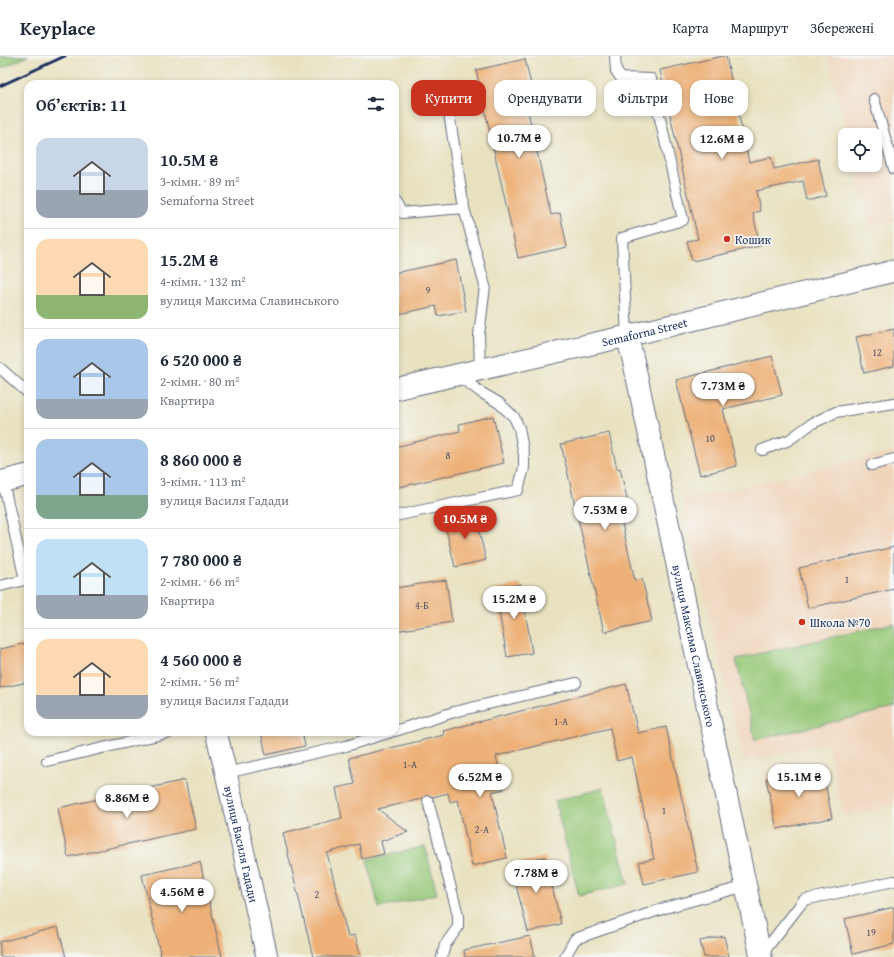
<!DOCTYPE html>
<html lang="uk">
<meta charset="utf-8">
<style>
:root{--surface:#fff;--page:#f6f6f7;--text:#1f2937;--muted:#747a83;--line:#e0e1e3;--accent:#c8321e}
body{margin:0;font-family:"Gentium Book Plus",serif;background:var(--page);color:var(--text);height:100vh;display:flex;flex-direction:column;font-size:15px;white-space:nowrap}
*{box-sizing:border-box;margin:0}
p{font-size:13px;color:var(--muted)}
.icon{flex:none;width:22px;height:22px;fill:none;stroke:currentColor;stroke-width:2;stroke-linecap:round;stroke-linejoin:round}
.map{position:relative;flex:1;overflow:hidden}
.side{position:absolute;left:24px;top:24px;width:375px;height:656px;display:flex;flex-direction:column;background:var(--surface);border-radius:12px;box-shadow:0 2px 6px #0003}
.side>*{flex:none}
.guide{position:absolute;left:411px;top:24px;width:380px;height:36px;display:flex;gap:8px}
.controls{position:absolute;left:838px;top:72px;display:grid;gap:8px}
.controls a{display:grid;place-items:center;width:44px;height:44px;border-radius:8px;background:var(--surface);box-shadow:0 2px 6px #0003;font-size:20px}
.price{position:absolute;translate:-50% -34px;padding:0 9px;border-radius:14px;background:#fff;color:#222;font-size:13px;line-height:26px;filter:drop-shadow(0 1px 2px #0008)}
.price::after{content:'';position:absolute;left:50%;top:24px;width:12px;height:9px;margin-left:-6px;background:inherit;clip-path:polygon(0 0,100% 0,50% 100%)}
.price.active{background:var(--accent);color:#fff}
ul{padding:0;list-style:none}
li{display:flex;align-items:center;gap:12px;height:100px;padding:0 12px}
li+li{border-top:1px solid var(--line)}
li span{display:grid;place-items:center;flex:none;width:112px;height:80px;border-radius:12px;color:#555}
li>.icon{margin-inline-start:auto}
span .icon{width:48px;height:48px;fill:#fffc;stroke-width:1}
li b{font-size:17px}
h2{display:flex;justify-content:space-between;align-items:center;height:48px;padding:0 12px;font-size:17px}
.pill{padding:0 14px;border-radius:12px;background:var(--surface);box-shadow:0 2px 6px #0003;font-size:14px;line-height:36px}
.pill.active{background:var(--accent);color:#fff}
header{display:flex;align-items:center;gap:24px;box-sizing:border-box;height:56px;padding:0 20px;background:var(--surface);border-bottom:1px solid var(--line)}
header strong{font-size:19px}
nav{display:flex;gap:22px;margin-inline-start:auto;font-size:14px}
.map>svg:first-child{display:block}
.built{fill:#f0d5bc}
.green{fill:#96c878;stroke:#587c6b}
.building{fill:#edb178}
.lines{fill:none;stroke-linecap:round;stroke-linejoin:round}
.lane-casing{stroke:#636e81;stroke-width:12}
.street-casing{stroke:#636e81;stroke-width:23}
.lane{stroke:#fff;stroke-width:10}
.street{stroke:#fff;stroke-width:21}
.rail{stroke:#1b2f5e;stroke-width:3}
.poi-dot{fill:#c8321e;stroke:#f6f6f2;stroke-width:1.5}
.labels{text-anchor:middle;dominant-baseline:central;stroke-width:3.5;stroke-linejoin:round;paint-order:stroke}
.number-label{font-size:10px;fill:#505064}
.poi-label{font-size:12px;fill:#1b2f5e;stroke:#f6f6f2;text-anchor:start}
.street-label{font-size:12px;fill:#1b2f5e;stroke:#f6f6f2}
</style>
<header>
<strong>Keyplace</strong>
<nav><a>Карта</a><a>Маршрут</a><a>Збережені</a></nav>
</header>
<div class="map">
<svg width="894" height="901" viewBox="0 0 894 901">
<rect width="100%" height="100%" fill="#f6f6f2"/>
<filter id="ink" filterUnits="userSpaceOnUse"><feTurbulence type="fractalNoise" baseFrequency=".025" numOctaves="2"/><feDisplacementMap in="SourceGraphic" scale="8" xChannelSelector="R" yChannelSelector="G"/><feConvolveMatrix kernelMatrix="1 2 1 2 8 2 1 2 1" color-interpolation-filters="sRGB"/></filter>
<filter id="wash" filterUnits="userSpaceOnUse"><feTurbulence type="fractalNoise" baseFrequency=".012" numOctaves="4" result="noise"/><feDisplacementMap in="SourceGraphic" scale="16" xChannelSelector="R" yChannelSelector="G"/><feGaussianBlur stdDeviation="0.9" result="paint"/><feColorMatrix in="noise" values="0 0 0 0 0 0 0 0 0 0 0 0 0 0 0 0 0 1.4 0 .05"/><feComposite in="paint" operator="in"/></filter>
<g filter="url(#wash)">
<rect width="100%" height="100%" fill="#e9e2c1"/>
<path class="built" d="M828,0H894V165L870,171L855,109H875V79H847Z
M894,395V749L844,761L827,687L744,706L682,445Z"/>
<path class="green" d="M0,0H28L0,13Z
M894,567V652L755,684L736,603Z
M603,732L628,828L579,840L555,745Z
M425,790L437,838L379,852L367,804Z"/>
<g id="blocks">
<path class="building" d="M723,0H726L749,106L771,101L774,113L818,103L826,140L807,145L803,125L756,135L760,155L753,157L760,190L692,205L687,185L698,183L660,14Z
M525,3L534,41L525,42L551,159L560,157L567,191L518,202L476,14Z
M456,204L466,255L438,260L436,250L395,259V217Z
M894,273V310L864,317L856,281Z
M772,300L782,339L723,353L737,410L700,419L676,324Z
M493,360L504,407L395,432V391L460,375L459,368Z
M609,377L617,413L620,412L628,447L618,450L635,525L642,523L652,565L604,576L561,388Z
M475,458L486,504L455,511L444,465Z
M894,491V533L808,552L799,512Z
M446,524L452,566L395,575V532Z
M521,528L532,597L507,601L495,533Z
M28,587V626L0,632V593Z
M626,628L638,677L666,671L698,816L644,828L639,806L654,803L632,701L617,705L610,672L496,700L504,733L492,736L507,802L472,810L458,744L450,746L448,737L433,741L427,739L422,743L378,753L408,776L381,785L384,798L362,803L359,788L327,797L348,881L355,879L361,901H313L283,777L342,762L336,732L355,728L349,702L444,679L443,675Z
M261,676H302L305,690L266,699Z
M822,711L832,762L777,773L766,723Z
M185,724L196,773L68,801L58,752Z
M545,801L561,868L528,876L511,809Z
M200,806L222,901H161L142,819Z
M894,851V888L853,898L845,863Z
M58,871L66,901H0V886Z
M530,880L535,901H465L464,894Z
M724,880L729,901H704L700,885Z"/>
</g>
</g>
<g filter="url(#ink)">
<use href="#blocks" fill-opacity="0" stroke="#636e81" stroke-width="1"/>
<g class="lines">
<g class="lane-casing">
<path id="lane" d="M615,0L616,15L621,22L651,23L683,164L622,182L627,280
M446,38L464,152L485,230L479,279L480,313
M874,43L894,113
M395,146L402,157L464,152
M0,312L28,337
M762,394L789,384L811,368L836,356L894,347
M872,409L894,403
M395,460L518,434L524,412V399L519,372L514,361L499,347L482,337L457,319
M0,530L25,524L3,425
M395,675L454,656L576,627
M47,705L171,676
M226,717L346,690L391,676
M428,745L458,859V871L445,889L442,901
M762,898L804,844L894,825
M565,901L575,883L665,852L746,830"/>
</g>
<g class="street-casing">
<g id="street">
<path id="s1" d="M627,280L633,303L761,901"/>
<path id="s2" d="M395,333L627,280L894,215"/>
<path d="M0,426L28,419"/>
<path id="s3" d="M216,676L226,717L267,901"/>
</g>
</g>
<use href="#lane" class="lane"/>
<use href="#street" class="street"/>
<path class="rail" d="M0,30L65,0"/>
</g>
</g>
<g class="poi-dot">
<circle cx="727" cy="183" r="4"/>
<circle cx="802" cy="566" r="4"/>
</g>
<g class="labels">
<g class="number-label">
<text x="428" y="234">9</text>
<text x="877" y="296">12</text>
<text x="710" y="382">10</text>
<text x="448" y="399">8</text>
<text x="847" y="523">1</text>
<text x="422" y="549">4-Б</text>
<text x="561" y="665">1-А</text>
<text x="410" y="708">1-А</text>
<text x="664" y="754">1</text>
<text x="482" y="773">2-А</text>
<text x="317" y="838">2</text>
<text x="871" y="876">19</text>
</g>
<g class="poi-label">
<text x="735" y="183">Кошик</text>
<text x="810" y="566">Школа №70</text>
</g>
<g class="street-label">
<text stroke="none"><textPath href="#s2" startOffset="256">Semaforna Street</textPath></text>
<text stroke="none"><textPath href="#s1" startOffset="317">вулиця Максима Славинського</textPath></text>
<text stroke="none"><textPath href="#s3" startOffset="115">вулиця Василя Гадади</textPath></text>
</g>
</g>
</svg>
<div class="controls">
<a><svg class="icon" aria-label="locate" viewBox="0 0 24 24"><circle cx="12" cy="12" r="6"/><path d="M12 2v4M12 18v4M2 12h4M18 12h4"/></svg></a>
</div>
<b class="price" style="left:519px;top:103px">10.7M ₴</b>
<b class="price" style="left:722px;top:104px">12.6M ₴</b>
<b class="price" style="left:723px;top:351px">7.73M ₴</b>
<b class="price" style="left:605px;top:475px">7.53M ₴</b>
<b class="price active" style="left:465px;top:484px">10.5M ₴</b>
<b class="price" style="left:514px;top:564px">15.2M ₴</b>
<b class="price" style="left:480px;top:742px">6.52M ₴</b>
<b class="price" style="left:799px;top:742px">15.1M ₴</b>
<b class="price" style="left:127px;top:763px">8.86M ₴</b>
<b class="price" style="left:536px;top:838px">7.78M ₴</b>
<b class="price" style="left:182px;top:857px">4.56M ₴</b>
<div class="guide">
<a class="pill active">Купити</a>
<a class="pill">Орендувати</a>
<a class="pill">Фільтри</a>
<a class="pill">Нове</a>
</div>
<section class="side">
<h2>Об’єктів: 11<svg class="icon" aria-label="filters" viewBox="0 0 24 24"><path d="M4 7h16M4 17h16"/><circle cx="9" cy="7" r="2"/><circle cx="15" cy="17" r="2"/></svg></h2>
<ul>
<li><span style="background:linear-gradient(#c9d6e8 65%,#9aa5b1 0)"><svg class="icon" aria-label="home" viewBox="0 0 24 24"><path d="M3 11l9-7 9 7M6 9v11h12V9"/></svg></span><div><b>10.5M ₴</b><p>3-кімн. · 89 m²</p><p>Semaforna Street</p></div></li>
<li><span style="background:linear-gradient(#ffd9b3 70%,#8fb573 0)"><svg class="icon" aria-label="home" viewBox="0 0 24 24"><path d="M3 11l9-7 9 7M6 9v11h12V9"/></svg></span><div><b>15.2M ₴</b><p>4-кімн. · 132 m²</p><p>вулиця Максима Славинського</p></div></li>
<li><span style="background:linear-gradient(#a9c7e8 75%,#9aa5b1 0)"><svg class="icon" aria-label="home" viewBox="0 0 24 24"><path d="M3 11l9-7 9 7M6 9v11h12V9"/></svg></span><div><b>6 520 000 ₴</b><p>2-кімн. · 80 m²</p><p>Квартира</p></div></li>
<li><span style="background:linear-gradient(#a9c7e8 70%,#7fa58c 0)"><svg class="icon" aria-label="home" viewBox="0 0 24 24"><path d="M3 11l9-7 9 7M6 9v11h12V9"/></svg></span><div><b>8 860 000 ₴</b><p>3-кімн. · 113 m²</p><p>вулиця Василя Гадади</p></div></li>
<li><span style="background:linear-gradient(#bfe0f5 70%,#9aa5b1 0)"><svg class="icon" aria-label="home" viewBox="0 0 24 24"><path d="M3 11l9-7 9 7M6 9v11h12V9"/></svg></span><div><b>7 780 000 ₴</b><p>2-кімн. · 66 m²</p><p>Квартира</p></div></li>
<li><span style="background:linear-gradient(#ffd9b3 70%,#9aa5b1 0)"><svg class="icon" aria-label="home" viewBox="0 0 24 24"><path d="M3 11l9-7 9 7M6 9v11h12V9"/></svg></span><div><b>4 560 000 ₴</b><p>2-кімн. · 56 m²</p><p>вулиця Василя Гадади</p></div></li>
</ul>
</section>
</div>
